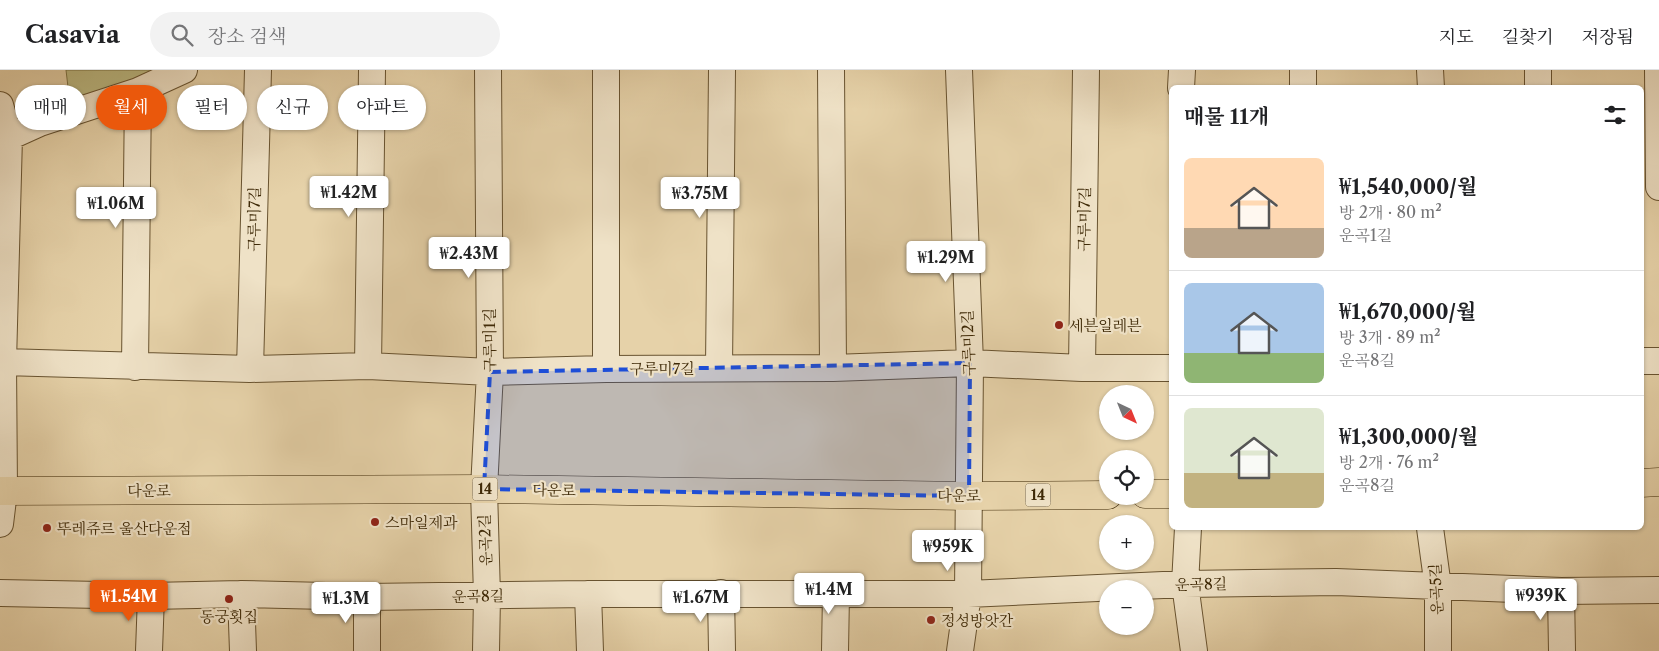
<!DOCTYPE html>
<html lang="ko">
<meta charset="utf-8">
<style>
:root{--surface:#fff;--page:#f2f2f2;--text:#202124;--muted:#757577;--line:#e0e0e0;--accent:#ea580c}
body{margin:0;font-family:"Libre Caslon Text","Noto Serif KR",serif;background:var(--page);color:var(--text);height:100vh;display:flex;flex-direction:column;font-size:19px;white-space:nowrap}
*{box-sizing:border-box;margin:0}
p{font-size:16px;color:var(--muted)}
.icon{flex:none;width:28px;height:28px;fill:none;stroke:currentColor;stroke-width:2;stroke-linecap:round;stroke-linejoin:round}
.map{position:relative;flex:1;overflow:hidden}
.sheet{position:absolute;left:1169px;top:15px;width:475px;height:445px;display:flex;flex-direction:column;background:var(--surface);border-radius:8px;box-shadow:0 1px 4px #0004}
.sheet>*{flex:none}
.top-card{position:absolute;left:15px;top:15px;width:475px;height:45px;display:flex;gap:10px}
.needle{width:32px;rotate:137deg}
.tools{position:absolute;left:1099px;top:315px;display:grid;gap:10px}
.tools a{display:grid;place-items:center;width:55px;height:55px;border-radius:50%;background:var(--surface);box-shadow:0 1px 4px #0004;font-size:25px}
.price{position:absolute;translate:-50% -42px;padding:0 11px;border-radius:5px;background:#fff;color:#222;font-size:16px;line-height:32px;filter:drop-shadow(0 1px 2px #0008)}
.price::after{content:'';position:absolute;left:50%;top:30px;width:15px;height:11px;margin-left:-8px;background:inherit;clip-path:polygon(0 0,100% 0,50% 100%)}
.price.current{background:var(--accent);color:#fff}
ul{padding:0;list-style:none}
li{display:flex;align-items:center;gap:15px;height:125px;padding:0 15px}
li+li{border-top:1px solid var(--line)}
li span{display:grid;place-items:center;flex:none;width:140px;height:100px;border-radius:8px;color:#555}
li>.icon{margin-inline-start:auto}
span .icon{width:60px;height:60px;fill:#fffc;stroke-width:1}
li b{font-size:21px}
h2{display:flex;justify-content:space-between;align-items:center;height:60px;padding:0 15px;font-size:21px}
.tag{padding:0 18px;border-radius:22px;background:var(--surface);box-shadow:0 1px 4px #0004;font-size:18px;line-height:45px}
.tag.current{background:var(--accent);color:#fff}
header{display:flex;align-items:center;gap:30px;box-sizing:border-box;height:70px;padding:0 25px;background:var(--surface);border-bottom:1px solid var(--line)}
header strong{font-size:24px}
nav{display:flex;gap:28px;margin-inline-start:auto;font-size:18px}
.search{width:350px;height:45px;background:var(--page);display:flex;align-items:center;gap:12px;box-sizing:border-box;padding:0 18px;border-radius:28px;color:var(--muted);font-size:19px}
.map>svg:first-child{display:block}
.green{fill:#bcba83;stroke:#7d7245}
.lines{fill:none;stroke-linecap:round;stroke-linejoin:round}
.minor-casing{stroke:#685330;stroke-width:28}
.major-casing{stroke:#3e2907;stroke-width:29}
.minor{stroke:#efe2c7;stroke-width:26}
.major{stroke:#e6d2a9;stroke-width:28}
.marked{fill:#1d4ed8;fill-opacity:0.2;stroke:#1d4ed8;stroke-width:4;stroke-dasharray:10 6;stroke-linejoin:round}
.poi-dot{fill:#8f2418;stroke:#efe2c7;stroke-width:2}
.labels{text-anchor:middle;dominant-baseline:central;stroke-width:4.5;stroke-linejoin:round;paint-order:stroke}
.shield{fill:#efe2c7;stroke:#736041;stroke-width:1}
.shield-label{font-size:14px;font-weight:bold;fill:#3e2907}
.street-label{font-size:15px;fill:#3e2907;stroke:#efe2c7}
.poi-label{font-size:15px;fill:#3e2907;stroke:#efe2c7;text-anchor:start}
</style>
<header>
<strong>Casavia</strong>
<div class="search"><svg class="icon" aria-label="search" viewBox="0 0 24 24"><circle cx="10" cy="10" r="6"/><path d="M15 15l6 6"/></svg>장소 검색</div>
<nav><a>지도</a><a>길찾기</a><a>저장됨</a></nav>
</header>
<div class="map">
<svg width="1659" height="581" viewBox="0 0 1659 581">
<rect width="100%" height="100%" fill="#e6d2a9"/>
<filter id="stains"><feTurbulence type="fractalNoise" baseFrequency=".004" numOctaves="4"/><feColorMatrix values="0 0 0 0 .2 0 0 0 0 .09 0 0 0 0 .02 0 0 0 .5 -.17"/></filter>
<radialGradient id="worn" r=".72"><stop offset=".6" stop-color="#630" stop-opacity="0"/><stop offset="1" stop-color="#630" stop-opacity=".3"/></radialGradient>
<path class="green" d="M66,0H171L71,43Z"/>
<g class="lines">
<g class="minor-casing">
<path id="minor" d="M831,0L833,298
M959,0L970,293L968,524L960,581
M1430,0L1431,18
M1538,0V18
M1658,0L1659,117
M1181,18L1182,0
M1303,18V0
M0,35L9,67L3,292L4,421L0,454
M9,67L40,53L138,21L184,0
M1641,291H1659
M3,292L250,299L368,296L490,302L606,299L833,298L970,293L1082,298H1171
M368,296L372,0
M135,297L138,21
M719,298L722,0
M1082,298L1086,0
M250,299L258,0
M606,299V0
M1188,458L1185,514L1194,581
M1430,458L1438,517V581
M1561,521L1562,581
M0,523L151,526L241,524L367,527L588,524H968L1185,514L1336,512L1561,521L1659,520
M721,523L722,581
M241,524L243,581
M588,524L590,581
M367,527V581
M149,581L151,526
M486,581L487,526L484,419L490,302L488,0
M835,581L836,524"/>
</g>
<g class="major-casing">
<path id="major" d="M1641,413L1659,412
M0,421L484,419L969,426L1108,425
M1145,424H1171"/>
</g>
<use href="#minor" class="minor"/>
<use href="#major" class="major"/>
</g>
<path class="marked" d="M970,293L969,426L484,419L490,302Z"/>
<g class="poi-dot">
<circle cx="1059" cy="255" r="5"/>
<circle cx="375" cy="452" r="5"/>
<circle cx="47" cy="458" r="5"/>
<circle cx="229" cy="529" r="5"/>
<circle cx="931" cy="550" r="5"/>
</g>
<g class="labels">
<g class="shield">
<rect x="472.5" y="407.5" width="25" height="23" rx="4"/>
<rect x="1025.5" y="413.5" width="25" height="23" rx="4"/>
</g>
<g class="shield-label">
<text x="485" y="419">14</text>
<text x="1038" y="425">14</text>
</g>
<g class="street-label">
<text transform="translate(254 149) rotate(-89)">구루미7길</text>
<text transform="translate(1084 149) rotate(-89)">구루미7길</text>
<text transform="translate(489 270) rotate(-90)">구루미1길</text>
<text transform="translate(968 273) rotate(-92)">구루미2길</text>
<text x="662" y="298">구루미7길</text>
<text x="149" y="420">다운로</text>
<text transform="translate(554 420) rotate(1)">다운로</text>
<text x="959" y="425">다운로</text>
<text transform="translate(485 470) rotate(-92)">운곡2길</text>
<text transform="translate(1201 514) rotate(-1)">운곡8길</text>
<text transform="translate(1436 519) rotate(-93)">운곡5길</text>
<text transform="translate(478 526) rotate(-1)">운곡8길</text>
</g>
<g class="poi-label">
<text x="1069" y="255">세븐일레븐</text>
<text x="385" y="452">스마일제과</text>
<text x="57" y="458">뚜레쥬르 울산다운점</text>
<text x="229" y="546" text-anchor="middle">동궁횟집</text>
<text x="941" y="550">정성방앗간</text>
</g>
</g>
<rect width="100%" height="100%" filter="url(#stains)"/>
<rect width="100%" height="100%" fill="url(#worn)"/>
</svg>
<div class="tools">
<a><svg class="needle" viewBox="-14 -14 28 28"><path d="M0-13l5 13h-10z" fill="#e53935"/><path d="M0 13l5-13h-10z" fill="#757577"/></svg></a>
<a><svg class="icon" aria-label="locate" viewBox="0 0 24 24"><circle cx="12" cy="12" r="6"/><path d="M12 2v4M12 18v4M2 12h4M18 12h4"/></svg></a>
<a>+</a>
<a>−</a>
</div>
<b class="price" style="left:349px;top:148px">₩1.42M</b>
<b class="price" style="left:700px;top:149px">₩3.75M</b>
<b class="price" style="left:116px;top:159px">₩1.06M</b>
<b class="price" style="left:469px;top:209px">₩2.43M</b>
<b class="price" style="left:946px;top:213px">₩1.29M</b>
<b class="price" style="left:948px;top:502px">₩959K</b>
<b class="price" style="left:829px;top:545px">₩1.4M</b>
<b class="price" style="left:1541px;top:551px">₩939K</b>
<b class="price current" style="left:129px;top:552px">₩1.54M</b>
<b class="price" style="left:701px;top:553px">₩1.67M</b>
<b class="price" style="left:346px;top:554px">₩1.3M</b>
<div class="top-card">
<a class="tag">매매</a>
<a class="tag current">월세</a>
<a class="tag">필터</a>
<a class="tag">신규</a>
<a class="tag">아파트</a>
</div>
<section class="sheet">
<h2>매물 11개<svg class="icon" aria-label="filters" viewBox="0 0 24 24"><path d="M4 7h16M4 17h16"/><circle cx="9" cy="7" r="2"/><circle cx="15" cy="17" r="2"/></svg></h2>
<ul>
<li><span style="background:linear-gradient(#ffd9b3 70%,#b9a48a 0)"><svg class="icon" aria-label="home" viewBox="0 0 24 24"><path d="M3 11l9-7 9 7M6 9v11h12V9"/></svg></span><div><b>₩1,540,000/월</b><p>방 2개 · 80 m²</p><p>운곡1길</p></div></li>
<li><span style="background:linear-gradient(#a9c7e8 70%,#8fb573 0)"><svg class="icon" aria-label="home" viewBox="0 0 24 24"><path d="M3 11l9-7 9 7M6 9v11h12V9"/></svg></span><div><b>₩1,670,000/월</b><p>방 3개 · 89 m²</p><p>운곡8길</p></div></li>
<li><span style="background:linear-gradient(#dfe7d0 65%,#c2b280 0)"><svg class="icon" aria-label="home" viewBox="0 0 24 24"><path d="M3 11l9-7 9 7M6 9v11h12V9"/></svg></span><div><b>₩1,300,000/월</b><p>방 2개 · 76 m²</p><p>운곡8길</p></div></li>
</ul>
</section>
</div>
